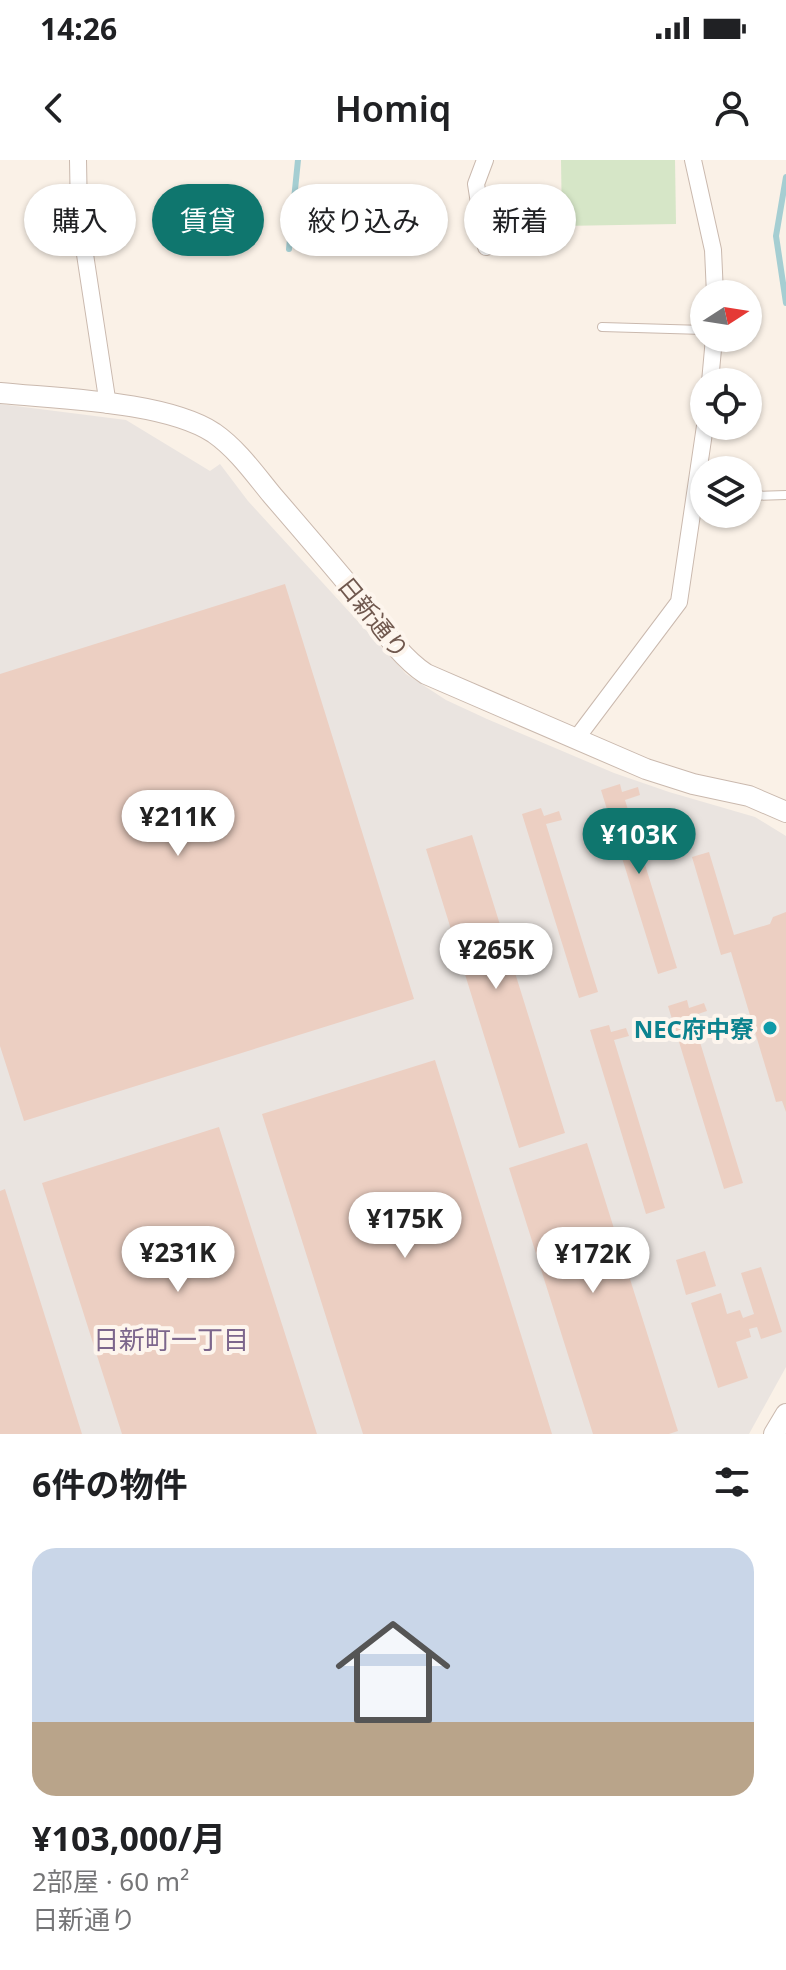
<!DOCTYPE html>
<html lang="ja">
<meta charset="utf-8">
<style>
:root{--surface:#fff;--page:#f2f2f2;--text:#202124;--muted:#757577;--accent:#0f766e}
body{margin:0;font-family:"Noto Sans","Noto Sans JP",sans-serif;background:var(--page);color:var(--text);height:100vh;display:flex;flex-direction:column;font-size:30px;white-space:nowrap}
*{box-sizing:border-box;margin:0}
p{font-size:26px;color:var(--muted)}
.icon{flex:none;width:44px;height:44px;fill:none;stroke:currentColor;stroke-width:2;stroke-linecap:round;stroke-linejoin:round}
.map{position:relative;height:1274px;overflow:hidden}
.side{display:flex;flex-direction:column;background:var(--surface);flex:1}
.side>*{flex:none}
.banner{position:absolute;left:24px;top:24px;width:738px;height:72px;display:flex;gap:16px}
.needle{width:52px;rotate:78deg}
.controls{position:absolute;left:690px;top:120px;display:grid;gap:16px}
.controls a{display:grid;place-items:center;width:72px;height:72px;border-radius:50%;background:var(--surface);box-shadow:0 2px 6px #0004;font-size:40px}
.price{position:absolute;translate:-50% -68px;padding:0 18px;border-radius:28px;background:#fff;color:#222;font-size:26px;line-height:52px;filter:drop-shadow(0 2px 4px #0008)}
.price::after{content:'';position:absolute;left:50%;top:48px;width:24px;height:18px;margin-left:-12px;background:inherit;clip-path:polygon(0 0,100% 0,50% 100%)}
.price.current{background:var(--accent);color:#fff}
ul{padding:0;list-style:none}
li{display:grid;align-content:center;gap:16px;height:424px;padding:0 32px}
li span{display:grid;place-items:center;height:248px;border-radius:24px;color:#555}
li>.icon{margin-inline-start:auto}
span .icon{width:144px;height:144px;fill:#fffc;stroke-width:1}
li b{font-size:34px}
h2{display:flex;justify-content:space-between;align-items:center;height:96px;padding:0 32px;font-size:34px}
.tag{padding:0 28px;border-radius:36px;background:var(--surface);box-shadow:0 2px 6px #0004;font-size:28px;line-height:72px}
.tag.current{background:var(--accent);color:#fff}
.status{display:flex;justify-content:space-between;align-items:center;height:56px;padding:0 40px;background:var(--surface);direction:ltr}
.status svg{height:22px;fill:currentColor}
header{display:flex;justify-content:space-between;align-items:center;height:104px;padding:0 32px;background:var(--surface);font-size:36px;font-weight:600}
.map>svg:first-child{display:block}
.industrial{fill:#eae4e0}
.green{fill:#d6e6c7}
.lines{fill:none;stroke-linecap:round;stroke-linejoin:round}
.stream{stroke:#a5ced2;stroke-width:6}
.building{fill:#eccfc2}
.service-casing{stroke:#cab9ae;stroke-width:10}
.minor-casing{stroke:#cab9ae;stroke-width:18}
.tertiary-casing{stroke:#cab9ae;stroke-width:22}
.service{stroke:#fff;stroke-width:8}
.minor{stroke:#fff;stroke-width:16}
.tertiary{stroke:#fff;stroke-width:20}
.culture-dot{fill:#0f9aa8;stroke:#fdf5ed;stroke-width:3}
.labels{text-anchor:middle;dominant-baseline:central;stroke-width:8;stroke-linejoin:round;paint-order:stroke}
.street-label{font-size:24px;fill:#70584e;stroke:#fdf5ed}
.culture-label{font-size:24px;font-weight:bold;fill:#0d838f;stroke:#fdf5ed;text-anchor:end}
.neighbourhood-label{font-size:26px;fill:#7c668c;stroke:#fdf5ed}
</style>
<div class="status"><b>14:26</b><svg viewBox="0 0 49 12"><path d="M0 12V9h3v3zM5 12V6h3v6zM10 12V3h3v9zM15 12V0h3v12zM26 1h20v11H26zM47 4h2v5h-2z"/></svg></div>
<header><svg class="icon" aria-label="back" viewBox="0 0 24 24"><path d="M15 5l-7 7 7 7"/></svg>Homiq<svg class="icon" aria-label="person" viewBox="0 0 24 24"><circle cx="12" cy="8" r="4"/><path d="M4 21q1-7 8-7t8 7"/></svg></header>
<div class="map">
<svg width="786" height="1274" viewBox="0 0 786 1274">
<rect width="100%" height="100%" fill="#faf1e7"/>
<path class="industrial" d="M0,244L126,260L210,311L220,304L248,341L406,514L446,540L487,559L614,613L669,632L755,657L786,676V1207L749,1274H0Z"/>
<path class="green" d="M561,0H675L676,64L562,66Z"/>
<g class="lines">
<path class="stream" d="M786,17L776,76L786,143
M289,89L298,0"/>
</g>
<path class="building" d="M285,424L414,839L24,961L0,886V514Z
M620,624L622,632L638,627L640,635L625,640L677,808L658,814L601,630Z
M541,648L544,656L559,651L562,660L546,664L598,832L579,838L522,654Z
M472,675L565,973L519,988L426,689Z
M709,692L734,775L770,764L773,757L786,752V952L782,941L776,942L731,792L721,795L692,697Z
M687,840L689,848L704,843L707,851L692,856L743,1023L724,1029L668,846Z
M609,865L611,872L626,868L629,876L614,880L665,1048L646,1054L590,870Z
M435,900L552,1274H363L262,954Z
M219,967L317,1274H122L42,1023Z
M587,983L678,1271L669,1274H593L509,1008Z
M5,1029L82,1274H0V1031Z
M705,1091L716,1126L686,1135L676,1100Z
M761,1107L782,1172L761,1179L757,1167L749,1169L751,1177L736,1182L748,1218L718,1228L691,1143L721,1133L727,1154L740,1150L743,1158L754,1154L741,1113Z"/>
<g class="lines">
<g class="service-casing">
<path id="service" d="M602,167L704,170
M748,336L786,335"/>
</g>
<g class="minor-casing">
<path id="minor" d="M78,0L79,55L108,245
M485,0L476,24L486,87
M693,0L713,90L715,134
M710,222L714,178
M576,579L679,442L705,266"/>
</g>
<g class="tertiary-casing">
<path id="tertiary" d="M0,233C59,239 165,241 214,273C237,289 254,313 272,335C297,364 322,393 347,423C373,453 393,492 426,514L646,609L693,624L749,636L786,652
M774,1274L786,1254"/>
</g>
<use href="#service" class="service"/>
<use href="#minor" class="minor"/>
<use href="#tertiary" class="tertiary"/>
</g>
<circle class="culture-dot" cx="770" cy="868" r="8"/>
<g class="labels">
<g class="street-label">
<text transform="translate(374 457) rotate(51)">日新通り</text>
</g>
<g class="culture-label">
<text x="754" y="868">NEC府中寮</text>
</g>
<g class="neighbourhood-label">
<text x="171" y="1179">日新町一丁目</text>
</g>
</g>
</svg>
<div class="controls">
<a><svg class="needle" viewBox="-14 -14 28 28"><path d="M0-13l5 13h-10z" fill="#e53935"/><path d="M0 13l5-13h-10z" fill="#757577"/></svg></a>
<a><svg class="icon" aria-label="locate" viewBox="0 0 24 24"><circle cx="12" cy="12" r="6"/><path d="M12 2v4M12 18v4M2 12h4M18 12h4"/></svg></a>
<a><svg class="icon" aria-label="layers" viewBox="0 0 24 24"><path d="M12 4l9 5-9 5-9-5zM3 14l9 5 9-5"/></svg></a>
</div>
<b class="price" style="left:178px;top:698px">¥211K</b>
<b class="price current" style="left:639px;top:716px">¥103K</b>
<b class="price" style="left:496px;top:831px">¥265K</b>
<b class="price" style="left:405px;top:1100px">¥175K</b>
<b class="price" style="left:178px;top:1134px">¥231K</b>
<b class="price" style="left:593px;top:1135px">¥172K</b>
<div class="banner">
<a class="tag">購入</a>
<a class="tag current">賃貸</a>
<a class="tag">絞り込み</a>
<a class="tag">新着</a>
</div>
</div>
<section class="side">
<h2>6件の物件<svg class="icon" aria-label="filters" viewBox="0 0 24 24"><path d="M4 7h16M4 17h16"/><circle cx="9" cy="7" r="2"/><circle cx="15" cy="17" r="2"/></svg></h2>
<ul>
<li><span style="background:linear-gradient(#c9d6e8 70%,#b9a48a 0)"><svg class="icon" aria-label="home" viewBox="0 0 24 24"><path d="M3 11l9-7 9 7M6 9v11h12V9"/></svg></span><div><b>¥103,000/月</b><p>2部屋 · 60 m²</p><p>日新通り</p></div></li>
</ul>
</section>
